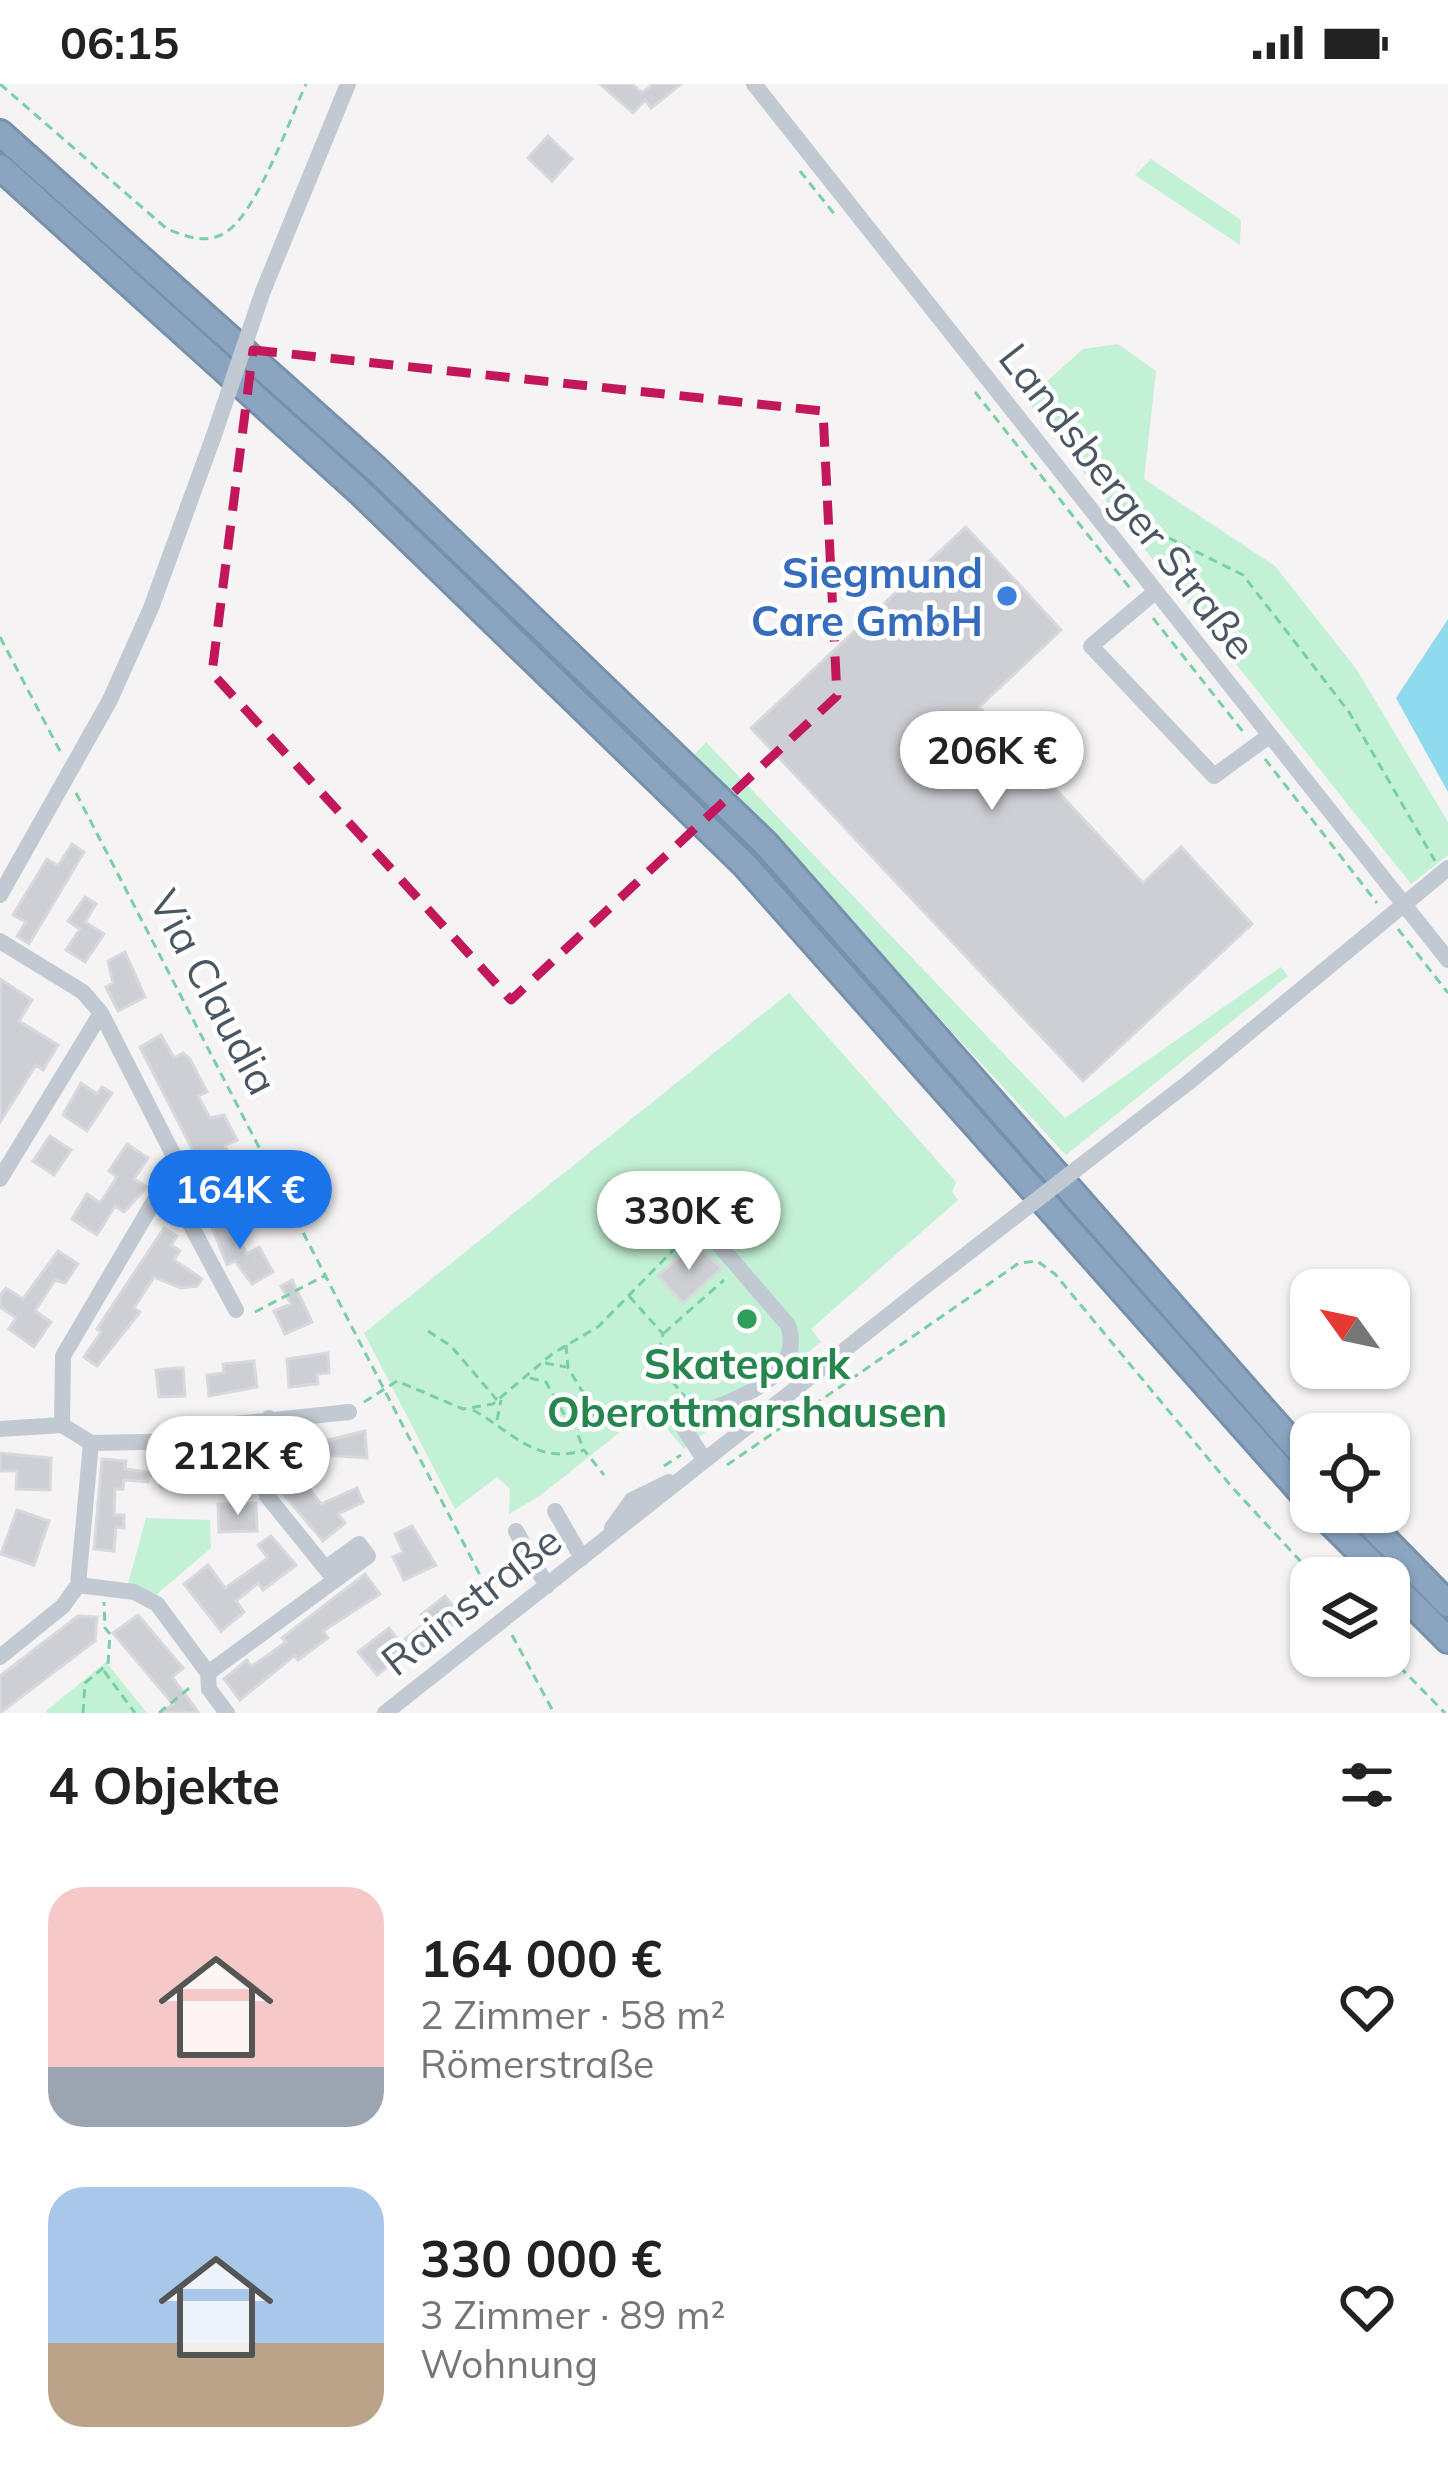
<!DOCTYPE html>
<html lang="de">
<meta charset="utf-8">
<style>
:root{--surface:#fff;--page:#f2f2f2;--text:#222;--muted:#767676;--accent:#1a73e8}
body{margin:0;font-family:Mulish,sans-serif;background:var(--page);color:var(--text);height:100vh;display:flex;flex-direction:column;font-size:45px;white-space:nowrap}
*{box-sizing:border-box;margin:0}
p{font-size:39px;color:var(--muted)}
.icon{flex:none;width:66px;height:66px;fill:none;stroke:currentColor;stroke-width:2;stroke-linecap:round;stroke-linejoin:round}
.map{position:relative;height:1629px;overflow:hidden}
.details{display:flex;flex-direction:column;background:var(--surface);flex:1}
.details>*{flex:none}
.needle{width:78px;rotate:303deg}
.buttons{position:absolute;left:1290px;top:1185px;display:grid;gap:24px}
.buttons a{display:grid;place-items:center;width:120px;height:120px;border-radius:24px;background:var(--surface);box-shadow:0 3px 9px #0004;font-size:60px}
.price{position:absolute;translate:-50% -102px;padding:0 27px;border-radius:42px;background:#fff;color:#222;font-size:39px;line-height:78px;filter:drop-shadow(0 3px 6px #0008)}
.price::after{content:'';position:absolute;left:50%;top:72px;width:36px;height:27px;margin-left:-18px;background:inherit;clip-path:polygon(0 0,100% 0,50% 100%)}
.price.active{background:var(--accent);color:#fff}
ul{padding:0;list-style:none}
li{display:flex;align-items:center;gap:36px;height:300px;padding:0 48px}
li span{display:grid;place-items:center;flex:none;width:336px;height:240px;border-radius:36px;color:#555}
li>.icon{margin-inline-start:auto}
span .icon{width:144px;height:144px;fill:#fffc;stroke-width:1}
li b{font-size:51px}
h2{display:flex;justify-content:space-between;align-items:center;height:144px;padding:0 48px;font-size:51px}
.status{display:flex;justify-content:space-between;align-items:center;height:84px;padding:0 60px;background:var(--surface);direction:ltr}
.status svg{height:33px;fill:currentColor}
.map>svg:first-child{display:block}
.green{fill:#c3f1d5}
.water{fill:#90daee}
.building{fill:#cdcfd5;stroke:#d7d9de;stroke-width:3}
.lines{fill:none;stroke-linecap:round;stroke-linejoin:round}
.highway-casing{stroke:#7690ad;stroke-width:30}
.path{stroke:#7ad0a6;stroke-width:3;stroke-dasharray:9 6;stroke-linecap:butt}
.minor{stroke:#c1cad2;stroke-width:16}
.highway{stroke:#8ba5c1;stroke-width:24}
.minor-bridge{stroke:#c1cad2;stroke-width:16}
.marked{fill:none;stroke:#c2185b;stroke-width:9;stroke-dasharray:24 15;stroke-linejoin:round}
.shop-dot{fill:#3f7fe0;stroke:#fff;stroke-width:4.5}
.leisure-dot{fill:#2e9e5b;stroke:#fff;stroke-width:4.5}
.labels{text-anchor:middle;dominant-baseline:central;stroke-width:9;stroke-linejoin:round;paint-order:stroke}
.street-label{font-size:42px;fill:#4a5661;stroke:#fff}
.shop-label{font-size:42px;font-weight:bold;fill:#366cbe;stroke:#fff;text-anchor:end}
.leisure-label{font-size:42px;font-weight:bold;fill:#27864d;stroke:#fff}
</style>
<div class="status"><b>06:15</b><svg viewBox="0 0 49 12"><path d="M0 12V9h3v3zM5 12V6h3v6zM10 12V3h3v9zM15 12V0h3v12zM26 1h20v11H26zM47 4h2v5h-2z"/></svg></div>
<div class="map">
<svg width="1448" height="1629" viewBox="0 0 1448 1629">
<rect width="100%" height="100%" fill="#f5f3f3"/>
<path class="green" d="M1151,75L1241,136L1240,161L1135,91Z
M1118,260L1156,287L1144,395L1275,482L1357,586L1448,738V771L1411,800L1026,316L1083,265Z
M706,658L1065,1034L1281,883L1288,892L1066,1071L695,670Z
M789,909L956,1098L952,1108L958,1116L811,1245L821,1258L684,1365L650,1324L541,1411L509,1430L510,1405L497,1393L455,1425L364,1249Z
M250,1347L260,1359L261,1405L214,1407L212,1361L221,1349Z
M146,1434L210,1436L211,1464L156,1511L128,1500Z
M106,1578L147,1629H47L46,1627Z"/>
<path class="water" d="M1448,535V708L1396,614Z"/>
<path class="building" d="M600,0H632L642,9L653,0H681L651,24L645,16L633,29Z
M548,52L572,75L552,97L528,74Z
M966,443L1061,546L979,623L1143,799L1181,763L1252,840L1083,997L751,644Z
M72,760L84,768L29,860L17,852L26,838L13,831L47,775L58,782Z
M85,813L96,820L85,838L104,850L85,878L66,866L80,845L68,837Z
M125,868L145,913L118,927L106,903L113,899L108,877Z
M0,895L32,916L19,937L58,961L43,986L36,981L0,1038Z
M161,951L174,974L183,969L190,975L207,1008L198,1012L210,1034L224,1031L237,1056L225,1062L242,1091L253,1085L267,1110L237,1127L219,1095L210,1100L140,963Z
M81,999L97,1010L102,1003L112,1009L87,1047L63,1031Z
M50,1052L71,1066L54,1091L33,1077Z
M127,1060L148,1074L134,1095L147,1103L124,1128L115,1122L97,1151L72,1135L87,1110L100,1119L117,1093L109,1087Z
M226,1132L247,1170L259,1163L273,1188L252,1200L235,1177L227,1181L211,1141Z
M164,1144L177,1152L171,1161L180,1167L174,1176L202,1195L197,1202L181,1204L154,1193L134,1224L140,1228L97,1282L84,1273L101,1248L97,1245Z
M694,1160L722,1184L683,1219L658,1192Z
M58,1167L78,1180L65,1199L55,1196L35,1227L51,1238L34,1263L9,1245L16,1234L0,1223V1212L6,1204L23,1215Z
M292,1196L312,1238L285,1250L274,1227L291,1220L281,1202Z
M328,1269L329,1289L317,1290L318,1300L289,1303L287,1275Z
M254,1277L257,1303L209,1312L207,1291L224,1289L223,1280Z
M177,1284H183L185,1312L159,1313L156,1286Z
M365,1347L367,1374L322,1371L321,1358Z
M306,1362L308,1403L321,1420L357,1404L363,1418L338,1430L345,1439L323,1457L284,1411L301,1397L280,1398L281,1363Z
M0,1369L51,1374L50,1406L16,1405L17,1387H0Z
M196,1371V1377L205,1376L207,1400L161,1403L160,1393L150,1392L159,1373Z
M102,1375L126,1377L125,1385L149,1388L148,1398L124,1396L123,1405H115L114,1431H124V1444L116,1443L114,1467L94,1465Z
M256,1419L257,1447L219,1448L218,1420Z
M17,1426L49,1437L34,1481L1,1470Z
M412,1442L436,1481L404,1496L393,1473L403,1468L395,1450Z
M271,1452L296,1481L263,1506L258,1499L236,1517L244,1528L221,1547L184,1500L208,1481L225,1504L268,1474L258,1461Z
M365,1490L380,1510L323,1547L328,1554L298,1576L295,1571L240,1616L224,1595L247,1576L251,1582L264,1574L286,1558L282,1554Z
M445,1512L461,1533L418,1572L405,1555L427,1538L421,1531Z
M138,1531L183,1584L172,1593L199,1629H161L173,1620L113,1549Z
M78,1532L97,1533L95,1557L0,1629V1592Z
M389,1544L407,1568L377,1591L358,1568Z"/>
<g class="lines">
<g class="highway-casing">
<path id="highway" d="M0,49L377,386L765,759L1311,1380
M0,83L359,407L745,781L1311,1419
M1320,1428L1386,1494
M1358,1428L1448,1520
M1389,1497L1448,1556"/>
</g>
<path class="path" d="M0,0L167,145C185,152 204,160 223,150C255,134 290,35 306,0
M800,87L835,131
M975,308L1133,508
M1115,427L1243,491L1349,628L1435,777
M1153,534L1244,649
M0,553L60,667
M1265,675L1377,819
M76,709L496,1522
M1398,845L1448,909
M283,1101L317,1080
M629,1212L663,1250L656,1278L686,1314
M255,1228L326,1191
M428,1247L451,1262L497,1316
M664,1249L724,1196
M566,1261L568,1284L595,1328L577,1348L583,1364
M545,1279L566,1283
M530,1294L546,1298L574,1348
M364,1318L397,1297L463,1325L493,1320L552,1270L599,1242L681,1158
M473,1326C510,1346 536,1382 584,1366L604,1391
M497,1336L501,1316
M727,1381L1019,1179L1037,1177L1055,1190L1231,1402L1316,1494
M664,1382L681,1371
M512,1551L554,1629
M1389,1572L1445,1629
M104,1587L135,1629
M83,1629L85,1599L108,1580L110,1550L105,1544L104,1518
M159,1629L193,1601"/>
<path class="minor" d="M754,0L1448,876
M263,207L348,0
M1155,508L1091,562L1214,692L1269,652
M0,811L110,616L151,524L213,354
M0,857L83,908L101,929L177,1078L63,1272L62,1341
M1189,998L1448,784
M0,1095L101,929
M165,1106L180,1121L236,1226
M685,1139L719,1161L788,1241C808,1298 719,1321 679,1337L704,1375
M0,1345L62,1341L91,1359L194,1357L215,1342L349,1328
M555,1427L582,1474
M612,1444L632,1416L669,1398
M516,1447L547,1502
M326,1484L359,1460L368,1472L335,1496
M78,1501L134,1508L157,1520L208,1589L209,1605L227,1629
M0,1573L63,1522L78,1501L91,1359
M208,1589L335,1496L267,1412L269,1334
M385,1629L928,1200"/>
<use href="#highway" class="highway"/>
<path class="minor-bridge" d="M213,354L263,207
M928,1200L1189,998"/>
</g>
<path class="marked" d="M253,266L823,327L837,612L511,916L212,589Z"/>
<circle class="shop-dot" cx="1007" cy="512" r="12"/>
<circle class="leisure-dot" cx="747" cy="1235" r="12"/>
<g class="labels">
<g class="street-label">
<text transform="translate(1128 417) rotate(52)">Landsberger Straße</text>
<text transform="translate(214 908) rotate(62)">Via Claudia</text>
<text transform="translate(471 1516) rotate(-38)">Rainstraße</text>
</g>
<g class="shop-label">
<text x="983" y="488">Siegmund<tspan x="983" dy="48">Care GmbH</tspan></text>
</g>
<g class="leisure-label">
<text x="747" y="1279">Skatepark<tspan x="747" dy="48">Oberottmarshausen</tspan></text>
</g>
</g>
</svg>
<div class="buttons">
<a><svg class="needle" viewBox="-14 -14 28 28"><path d="M0-13l5 13h-10z" fill="#e53935"/><path d="M0 13l5-13h-10z" fill="#767676"/></svg></a>
<a><svg class="icon" aria-label="locate" viewBox="0 0 24 24"><circle cx="12" cy="12" r="6"/><path d="M12 2v4M12 18v4M2 12h4M18 12h4"/></svg></a>
<a><svg class="icon" aria-label="layers" viewBox="0 0 24 24"><path d="M12 4l9 5-9 5-9-5zM3 14l9 5 9-5"/></svg></a>
</div>
<b class="price" style="left:992px;top:729px">206K €</b>
<b class="price active" style="left:240px;top:1168px">164K €</b>
<b class="price" style="left:689px;top:1189px">330K €</b>
<b class="price" style="left:238px;top:1434px">212K €</b>
</div>
<section class="details">
<h2>4 Objekte<svg class="icon" aria-label="filters" viewBox="0 0 24 24"><path d="M4 7h16M4 17h16"/><circle cx="9" cy="7" r="2"/><circle cx="15" cy="17" r="2"/></svg></h2>
<ul>
<li><span style="background:linear-gradient(#f6c9c9 75%,#9aa5b1 0)"><svg class="icon" aria-label="home" viewBox="0 0 24 24"><path d="M3 11l9-7 9 7M6 9v11h12V9"/></svg></span><div><b>164 000 €</b><p>2 Zimmer · 58 m²</p><p>Römerstraße</p></div><svg class="icon" aria-label="heart" viewBox="0 0 24 24"><path d="M12 20l-8-8c-3-5 5-10 8-4 3-6 11-1 8 4z"/></svg></li>
<li><span style="background:linear-gradient(#a9c7e8 65%,#b9a48a 0)"><svg class="icon" aria-label="home" viewBox="0 0 24 24"><path d="M3 11l9-7 9 7M6 9v11h12V9"/></svg></span><div><b>330 000 €</b><p>3 Zimmer · 89 m²</p><p>Wohnung</p></div><svg class="icon" aria-label="heart" viewBox="0 0 24 24"><path d="M12 20l-8-8c-3-5 5-10 8-4 3-6 11-1 8 4z"/></svg></li>
</ul>
</section>
